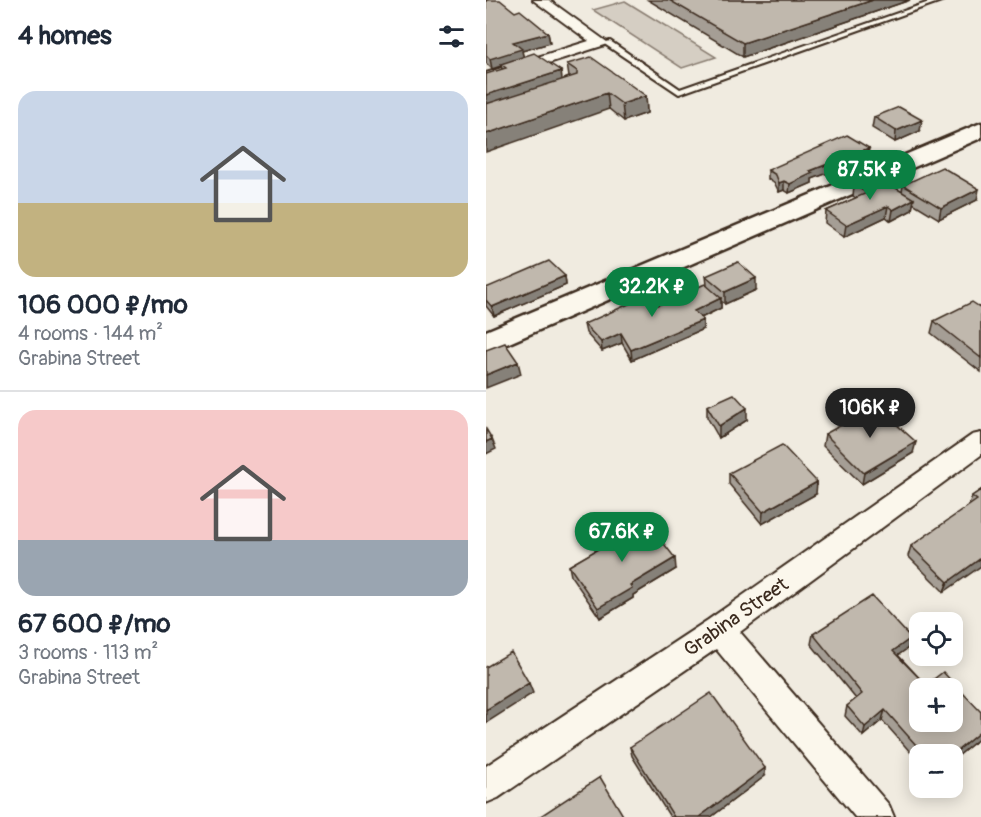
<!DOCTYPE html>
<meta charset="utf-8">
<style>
:root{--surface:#fff;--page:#f2f2f3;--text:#1f2937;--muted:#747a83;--line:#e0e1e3;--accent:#0b8043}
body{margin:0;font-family:Pangolin,sans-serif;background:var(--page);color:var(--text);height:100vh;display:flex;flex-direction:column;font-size:22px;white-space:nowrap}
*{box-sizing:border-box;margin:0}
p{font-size:20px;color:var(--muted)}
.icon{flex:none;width:33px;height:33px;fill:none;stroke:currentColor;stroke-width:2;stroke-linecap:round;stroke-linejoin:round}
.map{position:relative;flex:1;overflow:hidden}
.drawer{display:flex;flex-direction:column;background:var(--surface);width:486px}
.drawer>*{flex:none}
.buttons{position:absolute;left:423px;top:612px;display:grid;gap:12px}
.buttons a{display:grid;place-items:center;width:54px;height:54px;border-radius:12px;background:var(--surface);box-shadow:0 3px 15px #0003;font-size:30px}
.price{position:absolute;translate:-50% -51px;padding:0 14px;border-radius:21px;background:var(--accent);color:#fff;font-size:20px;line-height:39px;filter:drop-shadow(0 2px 3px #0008)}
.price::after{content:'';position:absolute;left:50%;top:36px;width:18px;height:14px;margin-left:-9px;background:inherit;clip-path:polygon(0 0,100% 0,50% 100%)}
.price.current{background:#222;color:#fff}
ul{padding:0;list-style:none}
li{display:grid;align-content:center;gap:12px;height:318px;padding:0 18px}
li+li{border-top:2px solid var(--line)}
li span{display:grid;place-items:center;height:186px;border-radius:18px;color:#555}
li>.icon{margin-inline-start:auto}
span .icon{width:108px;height:108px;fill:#fffc;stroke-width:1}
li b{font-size:26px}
h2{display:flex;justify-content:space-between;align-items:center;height:72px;padding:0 18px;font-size:26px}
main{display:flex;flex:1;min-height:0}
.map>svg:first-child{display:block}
.green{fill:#d5cec3;stroke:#887c70;stroke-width:1.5}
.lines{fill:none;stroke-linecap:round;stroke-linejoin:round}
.lane-casing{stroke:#3b2a1e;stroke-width:4}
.street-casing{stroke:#3b2a1e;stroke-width:4}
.secondary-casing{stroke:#3b2a1e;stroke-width:5}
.lane{fill:#fbf7ec;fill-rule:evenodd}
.street{fill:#fbf7ec;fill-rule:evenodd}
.secondary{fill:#fbf7ec;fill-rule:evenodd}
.wall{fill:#a59e95;stroke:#3b2a1e;stroke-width:1.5}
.shaded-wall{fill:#868179;stroke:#3b2a1e;stroke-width:1.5}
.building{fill:#c0b8ad;stroke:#3b2a1e;stroke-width:1.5;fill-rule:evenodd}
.labels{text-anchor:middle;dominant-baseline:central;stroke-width:4.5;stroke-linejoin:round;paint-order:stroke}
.near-street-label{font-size:20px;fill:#3b2a1e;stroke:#fbf7ec}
</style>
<main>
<section class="drawer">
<h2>4 homes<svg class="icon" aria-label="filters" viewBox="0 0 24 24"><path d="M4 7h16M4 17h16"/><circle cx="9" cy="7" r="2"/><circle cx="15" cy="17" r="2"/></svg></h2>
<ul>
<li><span style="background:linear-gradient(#c9d6e8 60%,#c2b280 0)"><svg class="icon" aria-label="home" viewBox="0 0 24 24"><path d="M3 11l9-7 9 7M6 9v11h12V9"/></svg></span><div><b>106 000 ₽/mo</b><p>4 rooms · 144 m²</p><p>Grabina Street</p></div></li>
<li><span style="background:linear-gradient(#f6c9c9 70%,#9aa5b1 0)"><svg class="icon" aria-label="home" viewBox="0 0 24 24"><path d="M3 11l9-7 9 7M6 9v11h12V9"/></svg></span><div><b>67 600 ₽/mo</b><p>3 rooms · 113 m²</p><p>Grabina Street</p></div></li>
</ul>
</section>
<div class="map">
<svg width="495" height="817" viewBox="0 0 495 817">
<rect width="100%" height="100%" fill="#f0ebe0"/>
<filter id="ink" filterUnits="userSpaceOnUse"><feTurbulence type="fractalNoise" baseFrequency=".0167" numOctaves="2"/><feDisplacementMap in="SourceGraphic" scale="12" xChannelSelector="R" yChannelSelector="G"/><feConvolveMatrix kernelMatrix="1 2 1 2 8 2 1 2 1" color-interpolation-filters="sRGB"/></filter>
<g filter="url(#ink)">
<path class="green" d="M139,1L230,57L196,68L107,10Z"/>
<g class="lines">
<g class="lane-casing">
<path id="lane" d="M449,0H458L193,94L117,43L124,41L194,89Z"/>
</g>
<g class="street-casing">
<path id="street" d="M47,0H63L121,42L119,45L0,83V73L103,41Z
M495,433V455L254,632L403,805L408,817H369L230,649L12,798L0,803V766L222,620L486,435Z"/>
</g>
<g class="secondary-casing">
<path id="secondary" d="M495,123V138L0,353V331Z"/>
</g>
<use href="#lane" class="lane"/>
<use href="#street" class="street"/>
<use href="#secondary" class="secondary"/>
</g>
<path class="wall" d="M0,0L29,12L62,33L64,43L36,51L37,57L76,80L83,77L81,64L160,96L161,113L138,121L123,109L16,69L15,66L6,69L0,63Z
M162,0H424L257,57Z
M388,117L434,131L409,142L386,128Z
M383,148L381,158L326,179V183L303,193L298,190L293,192L289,184L282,179V170Z
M368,185L416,192L417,185L491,200L453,219L427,203L426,210L405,221L400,217L358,237L339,223L340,211L370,198L367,196Z
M79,276L80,285L8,316L0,306V288Z
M220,276L270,290L239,304L235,301V308L215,318L217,320V329L146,360L136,343L116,351L100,333L98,324L172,305L221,285Z
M495,308V372L445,333L448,321Z
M221,406L261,420L233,438L221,417Z
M339,434L427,453L376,484L337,446Z
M243,473L330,494L276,524L243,484Z
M495,490L458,592L422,556L425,546L482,507L486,496Z
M129,534L190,569L147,595V598L114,618L85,576L83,566L130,539Z
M327,634L425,638L422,648L412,655L440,685L495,712V737L466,761V754H434V763L396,720L377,736L359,716L361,706L370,699L325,644Z
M144,747L279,776L225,817H184L146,756Z"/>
<path class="shaded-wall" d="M387,0H424L257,57V43Z
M62,33L64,43L36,51L38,59L15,64V66L6,69L4,59L27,42Z
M75,71L77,87L0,113V95Z
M121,93L123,109L0,152V134Z
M160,96L161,113L138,121L136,104Z
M436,120L434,131L409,142L410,131Z
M383,148L381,158L326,179V183L303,193L304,184L324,171Z
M298,181V190L293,192V183Z
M493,189L491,200L453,219L455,208Z
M428,199L426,210L405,221L407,210Z
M402,206L400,217L358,237L360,225Z
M79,276L80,285L8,316L6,307Z
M270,278V290L239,304V292Z
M235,298V308L208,321V311Z
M217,320V329L146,360L145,350Z
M135,333L136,343L116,351L115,342Z
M32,362L35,374L0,388V375Z
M261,408V420L233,438V426Z
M6,439L10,449L0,454V442Z
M430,442L427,453L376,484L378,473Z
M331,482L330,494L276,524L277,512Z
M189,558L190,569L147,595V598L114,618L112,608L144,585Z
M495,558V566L458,592L462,582Z
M425,638L422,648L404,661L407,651Z
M43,683L47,693L0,723V710Z
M399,710L396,720L377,736L379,727Z
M495,731V737L466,761V755Z
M279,768V776L225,817H213Z"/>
<path class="building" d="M0,0H14L29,12L34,10L62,33L27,42L36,49L4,59L0,55Z
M183,0H387L257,43Z
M48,53L75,71L0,95V74L20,68L15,64Z
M105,57L160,96L136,104L121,93L0,134V104L91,75V71L81,64Z
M413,107L436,120L410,131L388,117Z
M361,135L383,148L324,171L327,173L304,184L298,181L293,183L290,175L282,170Z
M456,167L493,189L455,208L417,185Z
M390,176L428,199L407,210L402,206L360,225L340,211L381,193L368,185Z
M63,261L79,276L6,307L0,300V288Z
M252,262L270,278L239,292L220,276Z
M219,284L235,298L208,311L217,320L145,350L135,333L115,342L98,324L163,295L172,305Z
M486,302L495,308V358L448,321Z
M19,343L32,362L0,375V350Z
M248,394L261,408L233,426L221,406Z
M390,406L430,442L378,473L339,434Z
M0,429L6,439L0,442Z
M296,445L331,482L277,512L243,473Z
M495,490V558L462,582L425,546L491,500L486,496Z
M158,518L189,558L144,585L146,588L112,608L83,566L131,538L129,534Z
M386,596L425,638L407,651L440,685L457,672L495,712V731L466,755L438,754L399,710L379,727L361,706L376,694L327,634ZM434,688H466V722H434Z
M25,652L43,683L0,710V667Z
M225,693L279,768L213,817H188L144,747Z
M114,777L138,817H53Z"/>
</g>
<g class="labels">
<g class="near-street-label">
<text transform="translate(250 617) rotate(-35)">Grabina Street</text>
</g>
</g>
</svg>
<div class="buttons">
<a><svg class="icon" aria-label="locate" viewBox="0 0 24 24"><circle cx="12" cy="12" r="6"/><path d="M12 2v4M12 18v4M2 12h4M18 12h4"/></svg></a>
<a>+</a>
<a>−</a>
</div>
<b class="price" style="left:384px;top:201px">87.5K ₽</b>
<b class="price" style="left:166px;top:318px">32.2K ₽</b>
<b class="price current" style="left:384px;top:439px">106K ₽</b>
<b class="price" style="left:136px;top:563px">67.6K ₽</b>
</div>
</main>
